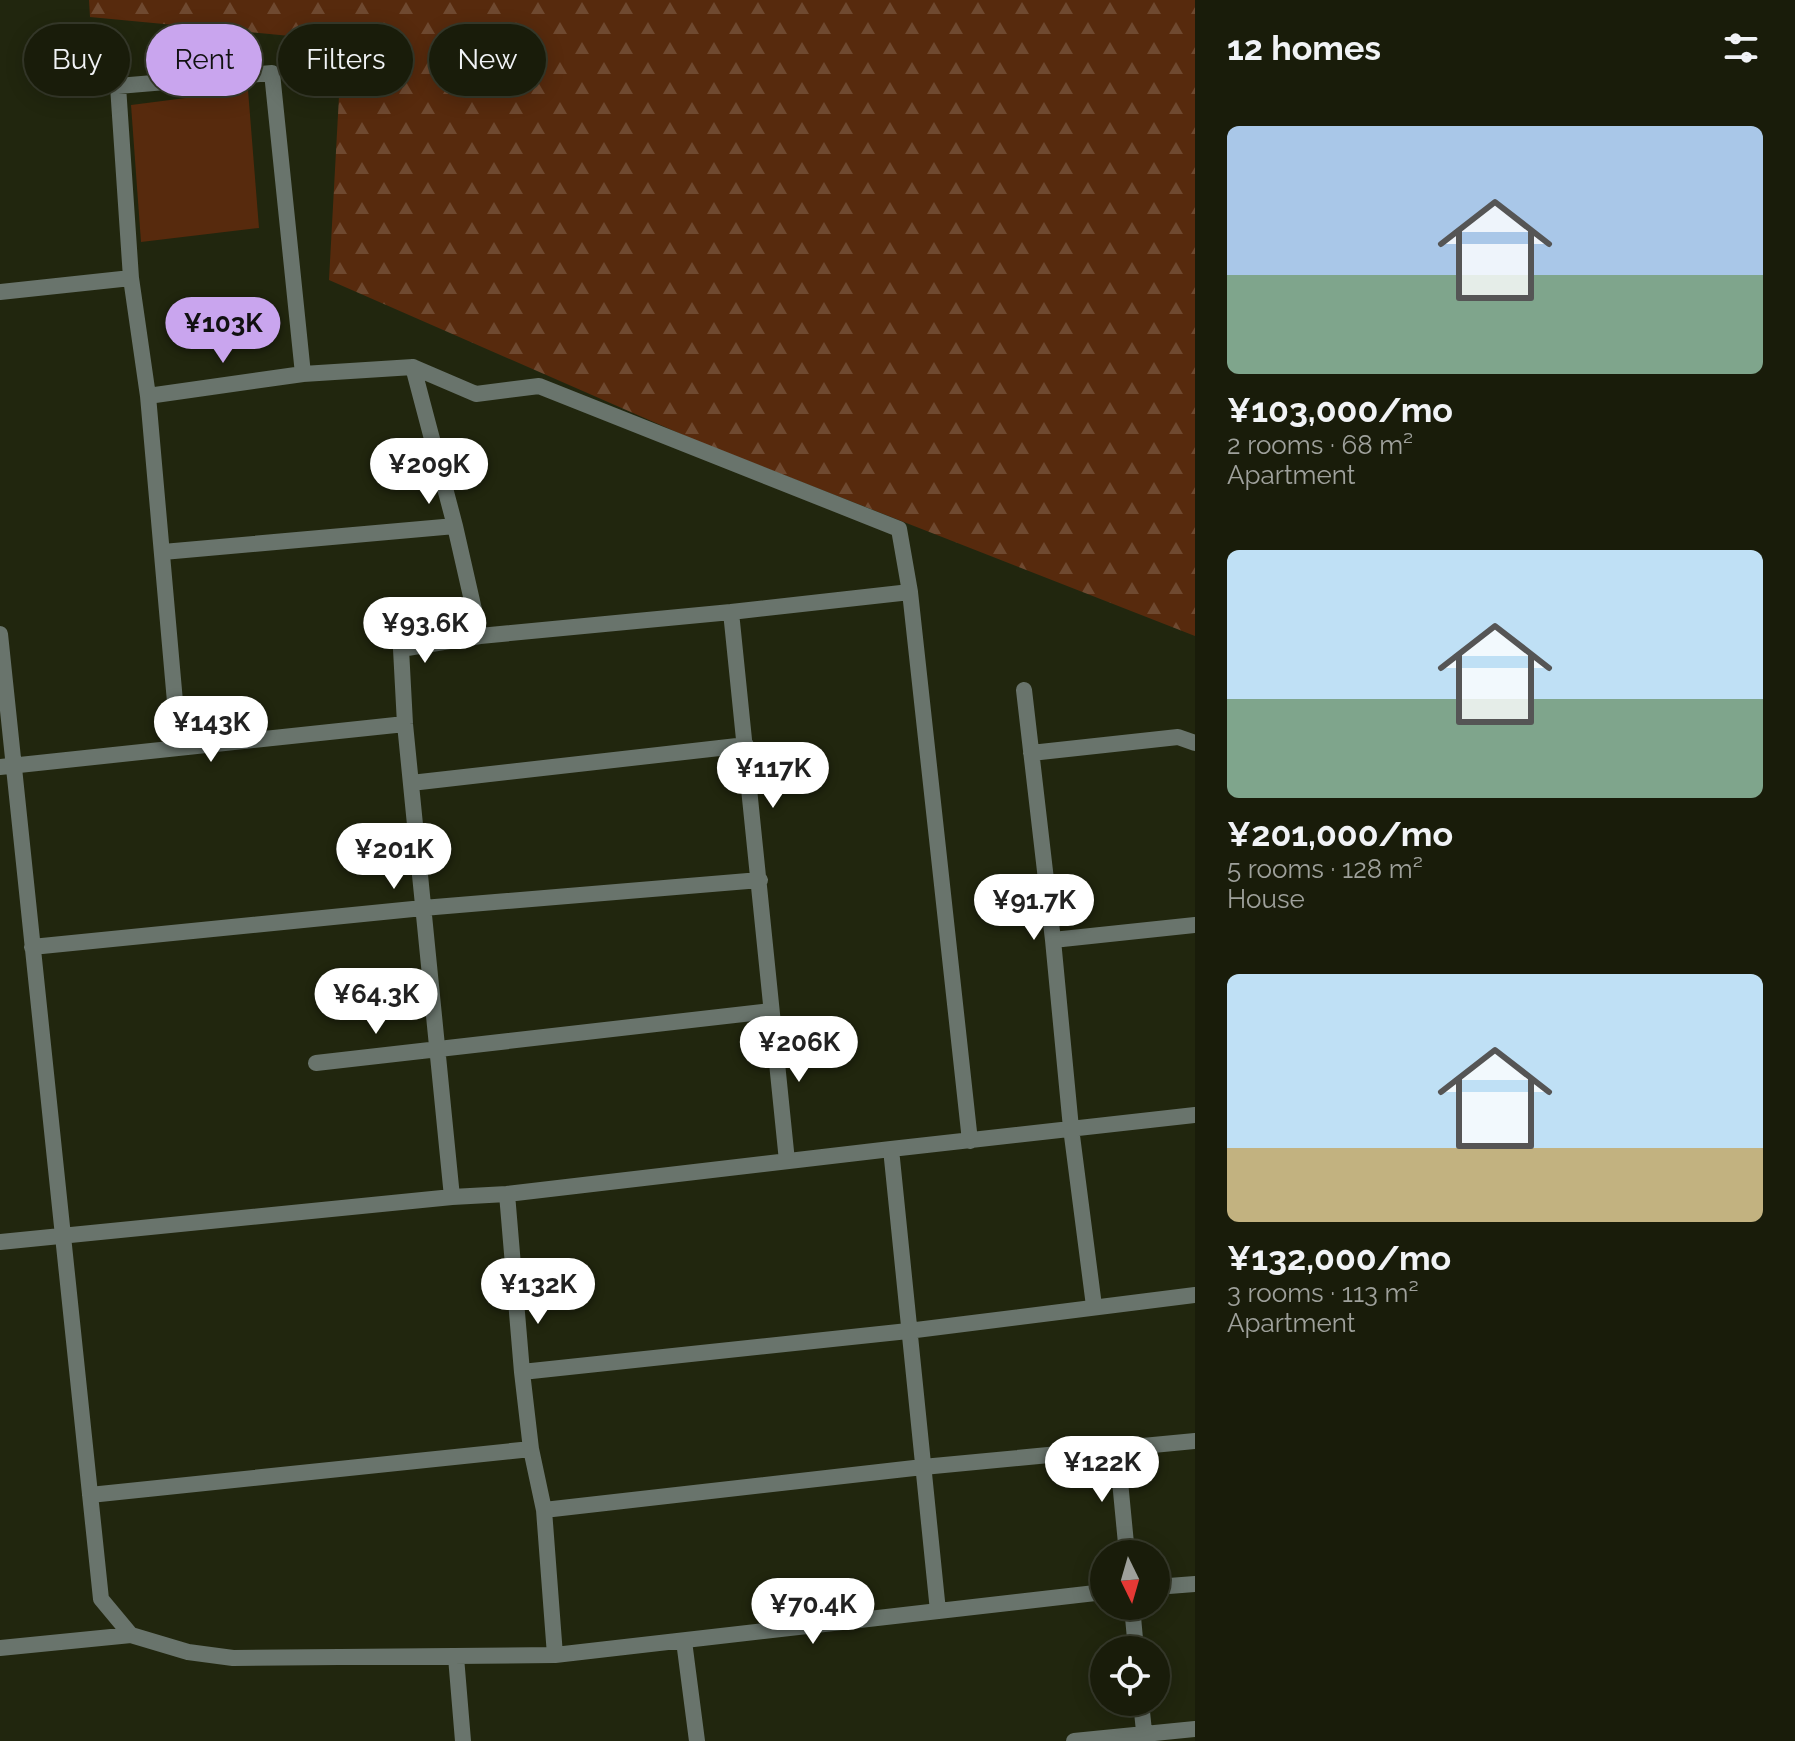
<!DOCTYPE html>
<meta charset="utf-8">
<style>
:root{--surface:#191c0a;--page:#222513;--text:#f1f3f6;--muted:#9fa19c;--line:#373a2b;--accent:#c9a5ee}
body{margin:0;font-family:Raleway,sans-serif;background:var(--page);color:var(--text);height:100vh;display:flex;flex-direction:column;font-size:30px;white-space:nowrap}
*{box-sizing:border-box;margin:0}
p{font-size:26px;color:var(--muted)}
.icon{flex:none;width:44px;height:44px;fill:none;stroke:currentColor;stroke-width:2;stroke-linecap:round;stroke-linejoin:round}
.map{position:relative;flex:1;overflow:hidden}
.sheet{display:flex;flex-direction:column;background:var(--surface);width:600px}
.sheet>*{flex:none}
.banner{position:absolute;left:24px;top:24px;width:760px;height:72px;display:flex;gap:16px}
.needle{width:52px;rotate:175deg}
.controls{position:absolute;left:1090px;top:1540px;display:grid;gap:16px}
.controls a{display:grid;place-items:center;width:80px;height:80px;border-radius:50%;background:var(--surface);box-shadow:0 4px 20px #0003,0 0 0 2px var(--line);font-size:40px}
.price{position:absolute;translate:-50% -68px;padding:0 18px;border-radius:28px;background:#fff;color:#222;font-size:26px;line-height:52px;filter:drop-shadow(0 2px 4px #0008)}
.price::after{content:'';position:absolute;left:50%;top:48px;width:24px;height:18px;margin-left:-12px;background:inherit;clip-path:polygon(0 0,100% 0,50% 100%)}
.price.current{background:var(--accent);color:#111}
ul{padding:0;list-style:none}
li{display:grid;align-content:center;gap:16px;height:424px;padding:0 32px}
li span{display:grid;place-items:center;height:248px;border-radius:12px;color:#555}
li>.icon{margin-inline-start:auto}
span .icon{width:144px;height:144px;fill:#fffc;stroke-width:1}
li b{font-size:34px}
h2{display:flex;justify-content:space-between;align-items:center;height:96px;padding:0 32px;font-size:34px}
.pill{padding:0 28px;border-radius:36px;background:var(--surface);box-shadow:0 4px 20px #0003,0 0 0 2px var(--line);font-size:28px;line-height:72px}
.pill.current{background:var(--accent);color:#111}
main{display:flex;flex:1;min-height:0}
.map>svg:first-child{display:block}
.green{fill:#572a0d}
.forest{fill:url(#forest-firs)}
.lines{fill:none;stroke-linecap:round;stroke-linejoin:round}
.street{stroke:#69746c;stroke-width:16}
</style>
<main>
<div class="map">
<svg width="1195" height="1741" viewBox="0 0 1195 1741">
<defs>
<pattern id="forest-firs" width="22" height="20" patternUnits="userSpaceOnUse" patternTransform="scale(2)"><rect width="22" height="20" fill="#572a0d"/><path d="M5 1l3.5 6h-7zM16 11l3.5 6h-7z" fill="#6f4930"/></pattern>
</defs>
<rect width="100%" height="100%" fill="#21260e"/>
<path class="green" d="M248,90L259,228L141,242L131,105Z"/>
<path class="forest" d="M89,0H1195V636L697,441L329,280L342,41L90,17Z"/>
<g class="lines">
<path class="street" d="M131,278L148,396L179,747
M0,292L131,278L118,86L272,73L303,374L413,367L476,394L539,386L899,529L910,592L970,1141
M413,367L455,526L480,636
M148,396L303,374
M163,552L455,526
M731,612L787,1161
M0,634L101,1599L131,1635
M1024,690L1053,940L1071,1128L1094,1306
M1031,753L1178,737L1195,743
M0,767L405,724
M411,783L746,745
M1053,940L1195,925
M32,947L423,908L760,880
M316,1063L771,1011
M507,1194L891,1149
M0,1242L452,1197
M522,1372L908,1331L1195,1295
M1117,1450L1127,1554
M90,1495L531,1449
M544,1510L923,1467L1195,1441
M1156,1587L1195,1584
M1132,1606L1136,1650
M938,1611L891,1149L1195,1115
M684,1641L697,1741
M0,1648L131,1635L188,1652L233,1658L555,1655L1104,1592
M555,1655L544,1510L531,1449L522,1372L507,1194L452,1197L405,724L401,649L480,636L731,612L910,592
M456,1657L463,1741
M1141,1702L1145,1741
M1074,1741L1195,1729"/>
</g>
</svg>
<div class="controls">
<a><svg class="needle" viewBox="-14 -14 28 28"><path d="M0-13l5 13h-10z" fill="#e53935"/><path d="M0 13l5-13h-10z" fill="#9fa19c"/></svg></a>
<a><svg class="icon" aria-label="locate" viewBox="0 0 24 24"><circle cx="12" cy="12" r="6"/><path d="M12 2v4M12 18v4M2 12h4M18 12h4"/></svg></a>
</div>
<b class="price current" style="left:223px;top:365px">¥103K</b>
<b class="price" style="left:429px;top:506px">¥209K</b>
<b class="price" style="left:425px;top:665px">¥93.6K</b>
<b class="price" style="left:211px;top:764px">¥143K</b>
<b class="price" style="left:773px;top:810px">¥117K</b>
<b class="price" style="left:394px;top:891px">¥201K</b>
<b class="price" style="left:1034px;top:942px">¥91.7K</b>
<b class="price" style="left:376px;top:1036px">¥64.3K</b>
<b class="price" style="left:799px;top:1084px">¥206K</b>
<b class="price" style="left:538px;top:1326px">¥132K</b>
<b class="price" style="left:1102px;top:1504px">¥122K</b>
<b class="price" style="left:813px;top:1646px">¥70.4K</b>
<div class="banner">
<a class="pill">Buy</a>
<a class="pill current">Rent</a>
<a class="pill">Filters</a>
<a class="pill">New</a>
</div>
</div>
<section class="sheet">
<h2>12 homes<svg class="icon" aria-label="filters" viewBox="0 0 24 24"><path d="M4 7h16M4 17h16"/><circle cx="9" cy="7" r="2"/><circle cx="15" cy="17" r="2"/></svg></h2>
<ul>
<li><span style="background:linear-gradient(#a9c7e8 60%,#7fa58c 0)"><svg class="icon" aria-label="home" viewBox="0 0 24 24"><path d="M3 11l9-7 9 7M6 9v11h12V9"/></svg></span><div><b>¥103,000/mo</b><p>2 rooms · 68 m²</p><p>Apartment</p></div></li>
<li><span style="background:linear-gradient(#bfe0f5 60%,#7fa58c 0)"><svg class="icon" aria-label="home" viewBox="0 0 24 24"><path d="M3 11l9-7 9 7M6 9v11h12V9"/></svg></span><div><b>¥201,000/mo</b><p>5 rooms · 128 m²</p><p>House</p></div></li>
<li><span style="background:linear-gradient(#bfe0f5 70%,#c2b280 0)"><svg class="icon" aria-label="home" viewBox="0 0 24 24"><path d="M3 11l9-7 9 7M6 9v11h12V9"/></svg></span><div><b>¥132,000/mo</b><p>3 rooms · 113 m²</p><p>Apartment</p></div></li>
</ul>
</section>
</main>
